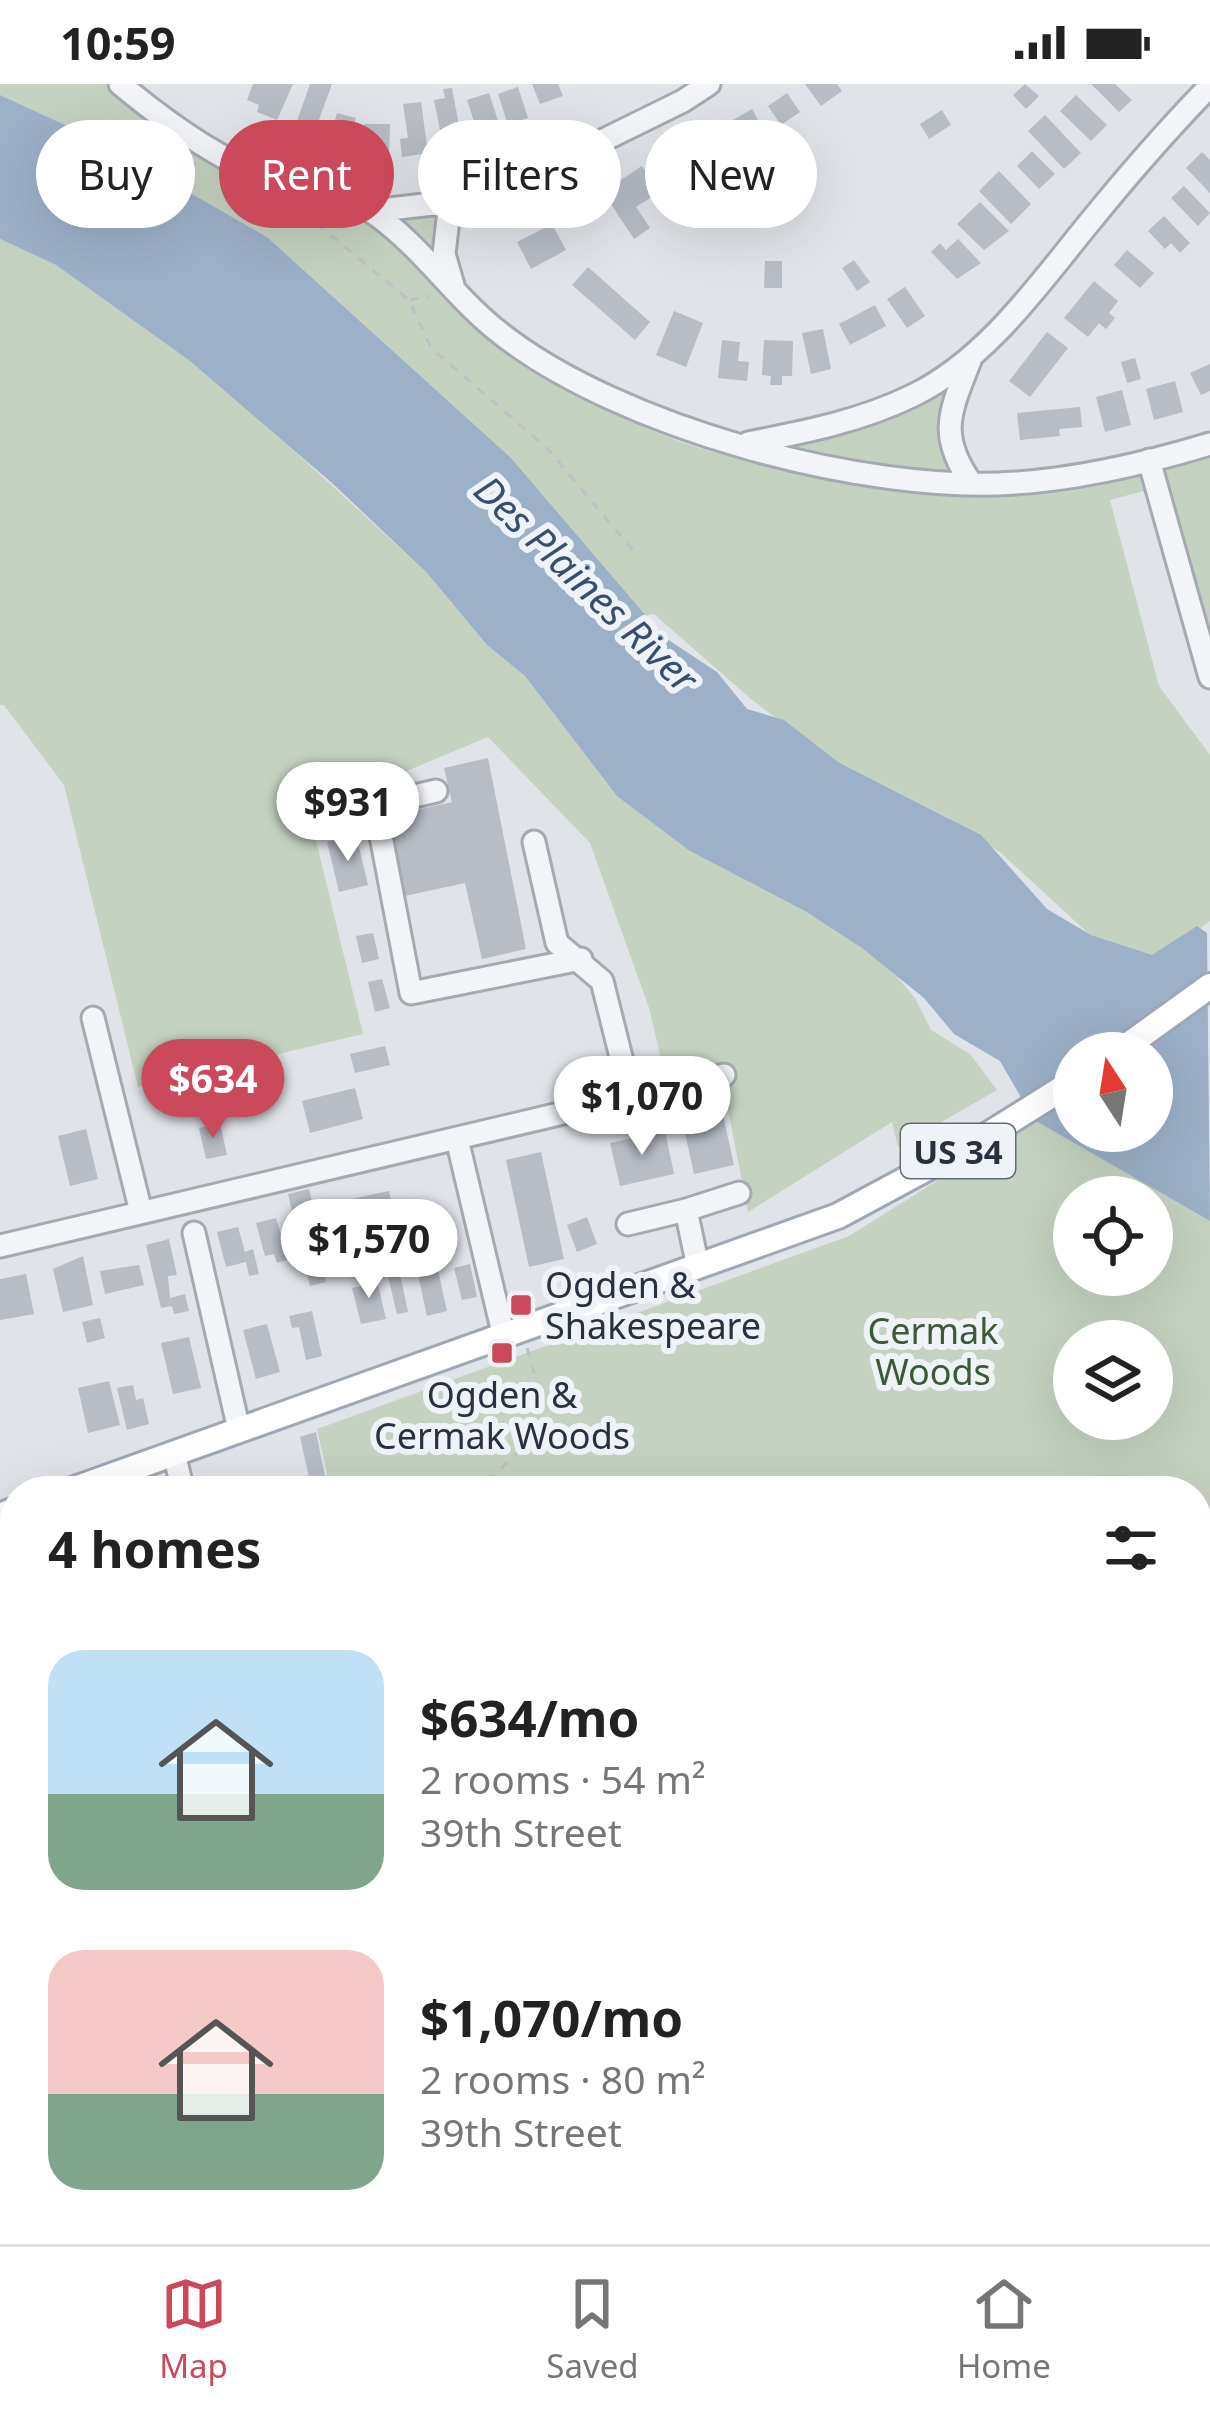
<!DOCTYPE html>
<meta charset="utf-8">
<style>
:root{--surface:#fff;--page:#f2f2f2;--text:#222;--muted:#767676;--line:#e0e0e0;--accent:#ca495a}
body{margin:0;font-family:"Noto Sans",sans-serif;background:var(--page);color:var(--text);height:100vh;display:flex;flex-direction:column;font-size:45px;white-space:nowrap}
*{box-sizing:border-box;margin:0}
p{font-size:39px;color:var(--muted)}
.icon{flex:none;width:66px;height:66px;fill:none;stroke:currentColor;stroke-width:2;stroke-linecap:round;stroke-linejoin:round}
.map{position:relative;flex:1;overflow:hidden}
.panel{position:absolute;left:0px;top:1392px;width:1212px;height:768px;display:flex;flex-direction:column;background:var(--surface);border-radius:48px 48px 0 0;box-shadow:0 12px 48px #0002}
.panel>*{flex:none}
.banner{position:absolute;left:36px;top:36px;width:1140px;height:108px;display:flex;gap:24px}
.needle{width:78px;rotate:348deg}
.buttons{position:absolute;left:1053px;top:948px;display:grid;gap:24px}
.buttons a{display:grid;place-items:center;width:120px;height:120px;border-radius:50%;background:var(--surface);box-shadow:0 12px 48px #0002;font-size:60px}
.price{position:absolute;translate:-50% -102px;padding:0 27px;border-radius:42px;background:#fff;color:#222;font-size:39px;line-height:78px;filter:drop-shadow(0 3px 6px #0008)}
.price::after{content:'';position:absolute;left:50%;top:72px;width:36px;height:27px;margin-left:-18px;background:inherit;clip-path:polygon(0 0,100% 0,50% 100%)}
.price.active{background:var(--accent);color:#fff}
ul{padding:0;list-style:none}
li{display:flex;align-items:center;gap:36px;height:300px;padding:0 48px}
li span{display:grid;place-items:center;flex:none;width:336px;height:240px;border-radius:36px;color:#555}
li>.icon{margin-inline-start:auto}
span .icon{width:144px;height:144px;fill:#fffc;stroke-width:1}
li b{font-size:51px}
h2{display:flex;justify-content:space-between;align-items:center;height:144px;padding:0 48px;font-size:51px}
.chip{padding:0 42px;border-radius:54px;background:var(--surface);box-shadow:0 12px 48px #0002;font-size:42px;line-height:108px}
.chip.active{background:var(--accent);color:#fff}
.status{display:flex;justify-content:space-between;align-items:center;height:84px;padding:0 60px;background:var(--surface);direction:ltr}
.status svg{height:33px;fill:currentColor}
.menu{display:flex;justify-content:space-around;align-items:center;height:168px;border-top:3px solid var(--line);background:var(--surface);font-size:33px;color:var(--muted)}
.menu a{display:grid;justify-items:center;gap:6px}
.menu .active{color:var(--accent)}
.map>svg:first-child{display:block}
.green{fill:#c5d2c1;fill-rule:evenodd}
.water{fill:#9cb0c7;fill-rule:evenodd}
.building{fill:#b7bcc5}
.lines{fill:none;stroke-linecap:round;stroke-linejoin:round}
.minor-casing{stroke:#a5aab2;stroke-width:27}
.major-casing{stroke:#9fa7b4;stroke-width:30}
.path{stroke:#bec1c7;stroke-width:3;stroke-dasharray:9 9;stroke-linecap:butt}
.minor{stroke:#f2f4f7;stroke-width:21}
.major{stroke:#fff;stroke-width:24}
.poi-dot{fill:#ca495a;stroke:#eff2f6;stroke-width:4.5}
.labels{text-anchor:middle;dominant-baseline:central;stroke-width:12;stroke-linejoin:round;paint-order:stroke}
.shield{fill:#eff2f6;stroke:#646b76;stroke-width:3}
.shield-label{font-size:33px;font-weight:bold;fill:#29313f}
.poi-label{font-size:36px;fill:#29313f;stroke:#eff2f6;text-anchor:start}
.park-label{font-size:36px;fill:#3d5a37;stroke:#eff2f6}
.water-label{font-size:39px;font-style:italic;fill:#344f72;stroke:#eff2f6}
</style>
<div class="status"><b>10:59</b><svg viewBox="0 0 49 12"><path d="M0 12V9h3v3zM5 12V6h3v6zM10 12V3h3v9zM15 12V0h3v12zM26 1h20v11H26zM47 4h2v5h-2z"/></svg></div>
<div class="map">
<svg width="1210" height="2160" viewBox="0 0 1210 2160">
<rect width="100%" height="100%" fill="#e0e3e8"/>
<path class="green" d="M0,0H105L163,52L243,97L352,135L434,131C439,158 435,198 452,221C489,270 681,374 742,372C757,372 773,365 787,362C847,349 897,330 949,298L938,359L965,409L1210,369V585L1159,403L1110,416L1159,602L1210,671V837L1149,882L1091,852L1001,769L947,733L832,675L752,616L654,530L645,532L511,374L267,153L98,56L0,11Z
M0,155L56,181L190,277L265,340L427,489L487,561L525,592L617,712L879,872L915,914L931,946L970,970L997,1006L898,1063L892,1038L748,1128L724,1005L671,1017L649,924L590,759L488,653L309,728L363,950L138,1003L64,701L4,621H0Z
M1034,1036L1210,1137V2160H1041L1037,2145H1197V1407H331L317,1345L849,1152ZM1074,1113H1152V1191H1074ZM1074,1257H1152V1335H1074Z
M498,2145H730L667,2160H501Z"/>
<path class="water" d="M0,11L98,56L267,153L511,374L664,553L717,588L747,625L784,636L838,678L981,751L1047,825L1091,851L1152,871L1197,842L1207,849L1210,1137L1034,1036L1000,977L954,950L924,914L862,864L805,827L690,767L617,712L525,592L487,561L427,489L332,399L190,277L56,181L0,155ZM1074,969H1152V1047H1074Z"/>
<path class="building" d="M253,0H293L277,36L257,28L259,21L247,16Z
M310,0H332L310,60L291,54Z
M532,0H558L563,12L540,20Z
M805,0H837L842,7L821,22Z
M1025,0L1039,12L1026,25L1013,11Z
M1091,0H1115L1132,16L1119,28Z
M518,3L528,34L508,41L498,10Z
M452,4L462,57L443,61L434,16L445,14L443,5Z
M489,9L500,43L478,50L467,16Z
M787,9L800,28L781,41L768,22Z
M1076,11L1107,41L1091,57L1060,27Z
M421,18L428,69L402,73L400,55L408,54L403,20Z
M752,25L769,56L753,65L748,55L732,61L726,40Z
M942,26L951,41L929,55L920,40Z
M337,29L356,34L346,72L326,67Z
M1045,31L1081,69L1064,85L1028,47Z
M364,40H390L389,73H364Z
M684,53L699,78L715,68L727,86L712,96L706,86L676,105L654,72Z
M1032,67L1055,90L1039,105L1017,82Z
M1202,68L1210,76V109L1186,84Z
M790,78L800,94L781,104L772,88Z
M642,82L659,108L636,123L650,144L634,155L603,108Z
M999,87L1031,120L1011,140L979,107Z
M1184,102L1210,129L1198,142L1171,114Z
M980,118L1009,147L984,166L957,140Z
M1164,132L1190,159L1180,169L1171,159L1165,165L1148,147Z
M552,140L566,166L531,185L517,158Z
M958,155L981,179L957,195L931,168L940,159L946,166Z
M1127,166L1154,189L1140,204L1114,181Z
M854,176L870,198L857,207L842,184Z
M765,177H782V204H764Z
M588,183L650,238L635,256L572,201Z
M1094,197L1118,217L1109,229L1115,234L1106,245L1099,239L1088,253L1064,234Z
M905,203L925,232L907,244L887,215Z
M875,221L886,242L850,261L839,240Z
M674,227L703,239L686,283L656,271Z
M823,245L831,285L811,290L802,249Z
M1047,248L1068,264L1030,313L1009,297Z
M722,256L740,258L738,277L749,278L747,297L718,294Z
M764,256L793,257L792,292H782V301H770L771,292L762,291Z
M1135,274L1141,295L1127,299L1121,278Z
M1210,280V307L1201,311L1190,289Z
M1175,297L1183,328L1154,336L1146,305Z
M1122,306L1131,341L1105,348L1096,313Z
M1080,323L1082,343L1059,345L1060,352L1020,356L1017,329Z
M488,674L526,865L482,875L465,799L400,813L383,734L452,718L444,684Z
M356,751L368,801L339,808L327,758Z
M373,849L379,875L362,879L356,852Z
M382,895L390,924L375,928L368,898Z
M385,962L390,981L355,989L350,970Z
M355,1004L363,1035L310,1049L302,1017Z
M721,1022L734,1081L694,1090L681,1031Z
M220,1039L227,1071L206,1075L199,1044Z
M86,1045L98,1095L70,1102L58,1052Z
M665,1047L674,1090L620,1102L610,1059Z
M541,1068L564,1175L529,1183L506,1076Z
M309,1105L313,1122L292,1127L288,1110Z
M389,1107L395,1136L343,1146L337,1118Z
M587,1133L597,1160L577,1168L567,1141Z
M276,1134L283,1157L292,1155L297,1173L277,1179L274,1170L265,1172L256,1139Z
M427,1136L447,1227L427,1232L407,1140Z
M238,1143L245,1168L253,1165L259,1190L249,1192L246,1178L226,1183L217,1148Z
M169,1155L177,1191L168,1192L170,1214L185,1210L189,1227L174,1230L172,1222L161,1224L146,1161Z
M317,1157L326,1198L310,1202L300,1161Z
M83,1172L93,1221L63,1228L53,1185Z
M470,1180L477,1213L462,1216L454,1184Z
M139,1181L144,1201L105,1210L100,1187Z
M26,1190L34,1230L0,1236V1195Z
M400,1190L408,1228L397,1230L388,1193Z
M376,1192L386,1235L361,1240L352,1204L361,1202L360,1196Z
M312,1227L322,1272L306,1276L299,1243L292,1244L289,1232Z
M100,1234L105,1254L87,1259L82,1238Z
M267,1240L280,1288L256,1295L243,1246Z
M189,1253L201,1304L173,1310L161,1259Z
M109,1297L120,1341L88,1349L78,1304Z
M133,1301L136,1316L143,1314L149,1340L127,1346L117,1304Z
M316,1348L328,1407H312L300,1353Z
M15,1916V1937L0,1941V1919Z
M15,1954V1976L0,1980V1958Z
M195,2145L198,2160H164L162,2151Z
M888,2145L892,2160H851L849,2154Z
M439,2146L442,2160H388V2158Z"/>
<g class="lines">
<g class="minor-casing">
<path id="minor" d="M120,0C173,44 224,79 289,104C315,114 353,115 375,130C422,163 455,214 500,249C619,343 864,410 1015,399C1080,395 1147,379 1210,360
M450,118L444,170L453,201
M372,127L450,118L561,77L683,17L709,0
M971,274C951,326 936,350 972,400
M748,359C805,348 861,337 914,311C987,275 1039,200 1089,139C1128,91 1167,46 1210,2
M1149,376L1210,593
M436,707L393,717L376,726L411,909L581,875
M534,758L557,859L602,897L631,1013
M93,934L141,1128
M457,1055L504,1253
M686,1126L739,1109
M628,1140L686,1126L698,1183
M194,1149L239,1346
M0,1162L724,991
M174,1369L183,1407
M0,1502L15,1498
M0,1613L15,1609
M0,1632L15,1697
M118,2145L122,2160
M355,2145L358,2160
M924,2145L928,2160
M1029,2145L1033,2160
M810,2146L813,2160"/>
</g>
<g class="major-casing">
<path id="major" d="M1117,969L1210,902
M69,1407L838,1132L983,1054L1074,997
M0,1432L15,1426"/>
</g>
<path class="path" d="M173,66L201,84
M303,128L409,216L431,264L546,363L636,470
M410,216L430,212
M473,1407C535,1358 553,1343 527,1264
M1078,2145L1082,2160"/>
<use href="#minor" class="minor"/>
<use href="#major" class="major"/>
</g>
<g class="poi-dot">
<rect x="509" y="1209" width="24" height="24" rx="6"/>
<rect x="490" y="1257" width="24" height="24" rx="6"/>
</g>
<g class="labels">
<rect class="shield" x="901" y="1040" width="114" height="54" rx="9"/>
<g class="shield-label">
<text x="958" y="1067">US 34</text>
</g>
<g class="poi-label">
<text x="545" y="1200">Ogden &amp;<tspan x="545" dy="41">Shakespeare</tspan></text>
<text x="502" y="1310" text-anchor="middle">Ogden &amp;<tspan x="502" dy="41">Cermak Woods</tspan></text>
</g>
<g class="park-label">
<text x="933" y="1246">Cermak<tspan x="933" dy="41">Woods</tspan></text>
</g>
<g class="water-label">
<text transform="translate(587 499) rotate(44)">Des Plaines River</text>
</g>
</g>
</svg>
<div class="buttons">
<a><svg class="needle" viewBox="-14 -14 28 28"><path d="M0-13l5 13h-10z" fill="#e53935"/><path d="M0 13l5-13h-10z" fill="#767676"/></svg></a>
<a><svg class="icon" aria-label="locate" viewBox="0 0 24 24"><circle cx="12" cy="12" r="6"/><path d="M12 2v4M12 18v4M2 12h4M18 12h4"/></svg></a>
<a><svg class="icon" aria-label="layers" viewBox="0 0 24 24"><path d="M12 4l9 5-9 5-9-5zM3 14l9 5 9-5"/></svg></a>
</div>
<b class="price" style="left:348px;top:780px">$931</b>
<b class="price active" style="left:213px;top:1057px">$634</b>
<b class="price" style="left:642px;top:1074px">$1,070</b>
<b class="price" style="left:369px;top:1217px">$1,570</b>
<div class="banner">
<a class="chip">Buy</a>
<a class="chip active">Rent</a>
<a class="chip">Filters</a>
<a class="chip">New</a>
</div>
<section class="panel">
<h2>4 homes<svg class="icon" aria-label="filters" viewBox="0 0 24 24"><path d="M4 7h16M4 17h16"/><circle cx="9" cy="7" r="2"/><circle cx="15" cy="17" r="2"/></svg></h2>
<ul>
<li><span style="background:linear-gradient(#bfe0f5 60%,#7fa58c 0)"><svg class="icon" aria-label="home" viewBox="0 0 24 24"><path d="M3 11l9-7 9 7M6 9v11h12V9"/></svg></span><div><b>$634/mo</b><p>2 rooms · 54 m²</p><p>39th Street</p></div></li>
<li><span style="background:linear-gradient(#f6c9c9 60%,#7fa58c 0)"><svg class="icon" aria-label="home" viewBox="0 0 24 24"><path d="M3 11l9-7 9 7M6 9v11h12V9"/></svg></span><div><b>$1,070/mo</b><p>2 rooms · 80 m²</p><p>39th Street</p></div></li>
</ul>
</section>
</div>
<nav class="menu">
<a class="active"><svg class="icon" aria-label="map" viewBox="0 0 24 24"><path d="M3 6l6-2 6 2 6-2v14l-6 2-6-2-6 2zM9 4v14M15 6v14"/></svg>Map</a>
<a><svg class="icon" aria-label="saved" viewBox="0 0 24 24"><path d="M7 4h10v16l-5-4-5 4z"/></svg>Saved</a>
<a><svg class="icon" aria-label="home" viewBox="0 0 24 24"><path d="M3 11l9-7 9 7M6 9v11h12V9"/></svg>Home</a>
</nav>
